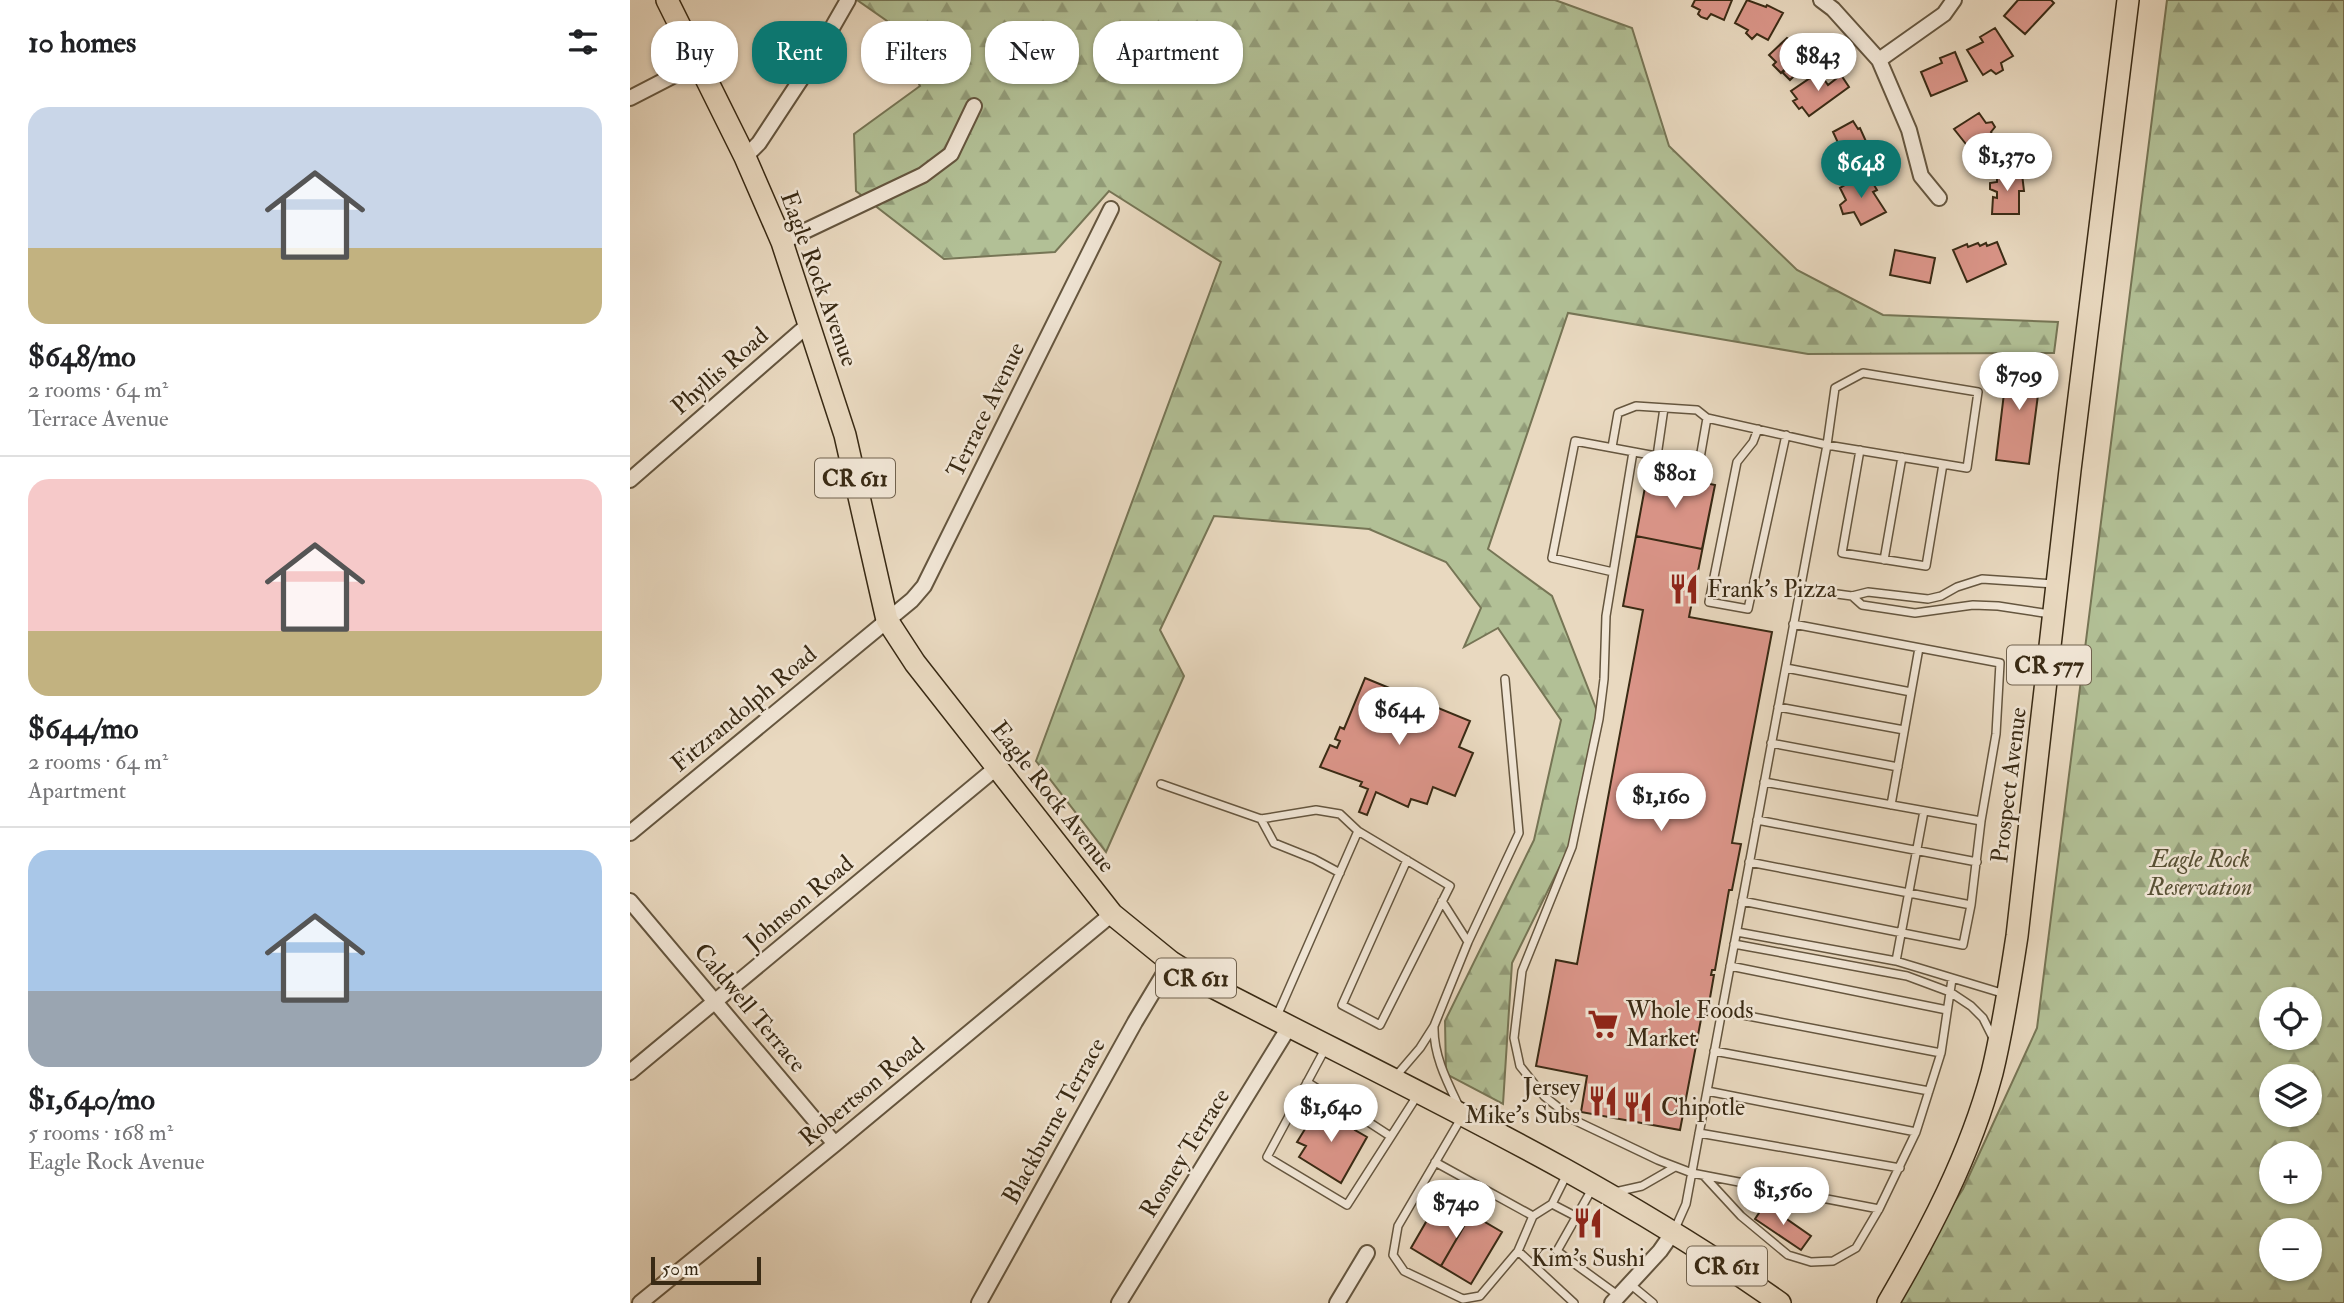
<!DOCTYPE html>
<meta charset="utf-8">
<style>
:root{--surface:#fff;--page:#f6f6f6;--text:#202124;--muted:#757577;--line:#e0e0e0;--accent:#0f766e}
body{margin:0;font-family:"IM FELL Double Pica",serif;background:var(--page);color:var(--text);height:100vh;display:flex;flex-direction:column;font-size:26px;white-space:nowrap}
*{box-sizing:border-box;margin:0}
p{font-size:23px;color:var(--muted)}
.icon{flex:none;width:38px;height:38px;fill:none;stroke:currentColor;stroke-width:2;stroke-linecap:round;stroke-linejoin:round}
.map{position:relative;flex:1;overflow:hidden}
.drawer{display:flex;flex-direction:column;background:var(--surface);width:630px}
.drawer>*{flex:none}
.banner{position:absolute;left:21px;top:21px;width:665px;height:63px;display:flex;gap:14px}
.controls{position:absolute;left:1629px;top:987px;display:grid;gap:14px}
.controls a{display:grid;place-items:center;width:63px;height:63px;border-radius:50%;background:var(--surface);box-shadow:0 2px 5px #0004;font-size:35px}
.scale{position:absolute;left:21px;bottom:18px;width:110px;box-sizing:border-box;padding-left:7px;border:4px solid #392a14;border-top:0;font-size:19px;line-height:24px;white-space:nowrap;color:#392a14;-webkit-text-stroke:5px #f1e6d6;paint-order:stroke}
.price{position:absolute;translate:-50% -60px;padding:0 16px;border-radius:24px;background:#fff;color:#222;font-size:23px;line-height:46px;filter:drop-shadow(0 2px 4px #0008)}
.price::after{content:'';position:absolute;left:50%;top:42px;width:21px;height:16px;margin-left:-10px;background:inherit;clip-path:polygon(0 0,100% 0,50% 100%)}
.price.on{background:var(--accent);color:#fff}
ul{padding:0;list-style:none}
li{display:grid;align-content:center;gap:14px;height:371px;padding:0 28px}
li+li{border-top:2px solid var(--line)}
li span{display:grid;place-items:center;height:217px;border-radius:21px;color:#555}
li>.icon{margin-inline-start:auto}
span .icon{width:126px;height:126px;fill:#fffc;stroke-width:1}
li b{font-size:30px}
h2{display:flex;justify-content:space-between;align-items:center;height:84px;padding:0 28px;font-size:30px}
.pill{padding:0 24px;border-radius:28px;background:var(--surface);box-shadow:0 2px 5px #0004;font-size:24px;line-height:63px}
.pill.on{background:var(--accent);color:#fff}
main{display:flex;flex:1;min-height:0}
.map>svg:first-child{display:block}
.forest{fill:url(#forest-firs);stroke:#767555;stroke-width:2;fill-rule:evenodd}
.building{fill:#db9589;stroke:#392a14;stroke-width:2}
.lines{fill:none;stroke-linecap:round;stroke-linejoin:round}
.service-casing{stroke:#65563f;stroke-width:10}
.minor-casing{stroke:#65563f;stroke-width:18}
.primary-casing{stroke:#392a14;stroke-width:24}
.service{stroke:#f1e6d6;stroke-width:7}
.minor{stroke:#f1e6d6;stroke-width:14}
.primary{stroke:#e9d9c0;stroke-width:21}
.labels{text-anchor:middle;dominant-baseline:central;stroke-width:5;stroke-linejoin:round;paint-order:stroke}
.shield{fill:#f1e6d6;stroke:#70624e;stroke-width:2}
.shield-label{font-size:23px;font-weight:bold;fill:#392a14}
.street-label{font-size:24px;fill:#392a14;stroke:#f1e6d6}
.poi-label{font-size:24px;fill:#392a14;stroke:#f1e6d6;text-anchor:start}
.park-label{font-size:24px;font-style:italic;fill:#575034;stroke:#f1e6d6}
</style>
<main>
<section class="drawer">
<h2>10 homes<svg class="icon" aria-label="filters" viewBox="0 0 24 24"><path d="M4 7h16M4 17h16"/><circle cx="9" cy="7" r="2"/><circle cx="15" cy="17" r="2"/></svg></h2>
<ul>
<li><span style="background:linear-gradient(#c9d6e8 65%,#c2b280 0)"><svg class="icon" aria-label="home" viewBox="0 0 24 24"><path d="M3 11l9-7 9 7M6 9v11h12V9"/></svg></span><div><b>$648/mo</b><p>2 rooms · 64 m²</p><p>Terrace Avenue</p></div></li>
<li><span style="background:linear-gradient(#f6c9c9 70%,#c2b280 0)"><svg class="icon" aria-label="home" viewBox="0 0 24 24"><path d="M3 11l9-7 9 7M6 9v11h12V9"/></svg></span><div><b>$644/mo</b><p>2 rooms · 64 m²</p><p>Apartment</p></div></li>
<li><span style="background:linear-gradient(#a9c7e8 65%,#9aa5b1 0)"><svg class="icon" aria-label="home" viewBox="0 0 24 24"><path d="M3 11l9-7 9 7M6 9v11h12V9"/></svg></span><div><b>$1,640/mo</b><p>5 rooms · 168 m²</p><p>Eagle Rock Avenue</p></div></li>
</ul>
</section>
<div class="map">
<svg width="1714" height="1303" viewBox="0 0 1714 1303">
<defs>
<pattern id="forest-firs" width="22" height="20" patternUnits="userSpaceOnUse" patternTransform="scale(1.75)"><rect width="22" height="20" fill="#b2c096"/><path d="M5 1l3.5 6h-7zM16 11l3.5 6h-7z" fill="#929c79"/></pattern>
</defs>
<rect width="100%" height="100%" fill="#e9d9c0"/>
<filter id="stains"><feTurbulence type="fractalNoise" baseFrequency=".00286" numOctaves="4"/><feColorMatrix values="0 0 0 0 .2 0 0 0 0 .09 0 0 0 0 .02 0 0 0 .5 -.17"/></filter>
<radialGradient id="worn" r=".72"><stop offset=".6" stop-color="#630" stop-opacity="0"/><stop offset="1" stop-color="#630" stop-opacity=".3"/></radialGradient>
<path class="forest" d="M227,0H925L1002,28L1039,146L1167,270L1253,315L1428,322L1424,353L1178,354L938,313L858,549L922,596L967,711L943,840L882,963L873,1104L816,1074L815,1021L904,840L931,720L868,628L834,647L851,608L816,562L739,529L584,516L530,630L554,676L476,852L406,761L591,262L479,191L425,252L314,259L226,191L224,134L290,86L257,21Z
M1537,0H1714V1303H1259L1333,1189L1407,1028ZM1642,999H1680V1038H1642ZM1642,1076H1680V1115H1642ZM1642,1153H1680V1192H1642ZM1642,1230H1680V1269H1642Z"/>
<path class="building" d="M1065,0H1102L1094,20L1081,14L1077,19L1071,17L1068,14L1070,10L1062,6Z
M1117,0L1136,7L1137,5L1153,13L1138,40L1127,34L1122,39L1116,33L1118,30L1105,23Z
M1388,0H1421L1424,3L1395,34L1374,16Z
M1365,28L1383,56L1371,63L1373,70L1366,74L1361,70L1353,75L1337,50L1353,42L1350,37Z
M1180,35L1193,48L1160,80L1153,73L1155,69L1151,73L1143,65L1146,62L1139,55L1157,38L1169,46Z
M1325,52L1337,81L1301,96L1291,72L1312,63L1310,58Z
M1189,72L1198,85L1211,75L1219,87L1179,116L1172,107L1169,109L1163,101L1167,99L1161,91Z
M1349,113L1356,123L1362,122L1365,127L1361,132L1368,143L1347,158L1324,129Z
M1223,121L1228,129L1230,128L1238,146L1242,144L1248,154L1224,167L1217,156L1212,159L1207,157L1205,152L1210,147L1203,132Z
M1367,172L1392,174L1394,191H1389V214H1362L1363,197L1367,198V192L1360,189V183L1367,182Z
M1234,174L1238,182L1241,180L1247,190L1243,192L1256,212L1231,225L1224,212L1213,214L1210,205L1216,200L1210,188Z
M1367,242L1376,264L1337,282L1323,250L1337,244L1338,247L1348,243L1350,246L1356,243L1357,246Z
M1265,250L1305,258L1300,283L1260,275Z
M1378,360L1412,364L1399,464L1366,460Z
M1018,471L1085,485L1059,617L1142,632L1102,843L1111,844L1102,890H1099L1085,970H1082L1081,975H1084L1077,1015L1072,1014L1050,1130L951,1112L957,1076L906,1066L926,960L947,964L1013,610L993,606Z
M1018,471L1085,485L1072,549L1006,536Z
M735,678L840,721L829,747L843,753L825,796L803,787L797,804L781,799L778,807L746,792L737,815L729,812L738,789L730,786L732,782L690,767L700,745L707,748L710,741L705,739L710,727L714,729Z
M688,1108L710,1121L714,1116L728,1124L725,1130L737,1137L711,1183L669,1157L676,1146L667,1142Z
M811,1196L872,1232L841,1284L781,1248Z
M811,1196L841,1214L811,1266L781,1248Z
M1135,1204L1181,1236L1171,1250L1125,1219Z
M841,1214L872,1232L841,1284L811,1266Z"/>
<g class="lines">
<g class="service-casing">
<path id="service" d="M1077,418L1197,445L1313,464L1296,566L1212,553L1230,450
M1128,429L1123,442L1107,462L1079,602L1118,609L1156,435
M982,447L988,413L1006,406L1067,410L1077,418L1069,464L945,441L922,558L983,572
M1003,452L976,616L974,679L969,719L942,847L892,971L884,1038L890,1066L914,1096L944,1120L1028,1160L1062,1173L1249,1209
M1027,456L1034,408
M1254,560L1272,457
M1170,589L1222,596L1238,592L1298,599L1311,596L1327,587L1352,579L1424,584
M1222,596L1232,605L1285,613L1343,605L1368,606L1420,614
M1156,668L1281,692
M1148,707L1274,730
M1141,743L1268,767
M1134,782L1351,821
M531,784L631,819L686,810L710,814L728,831
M1261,805L1289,648
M631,819L644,843L684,859L710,873
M1127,820L1347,862
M1119,862L1341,905
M1112,901L1333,945L1341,905L1351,821L1366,734L1370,663L1163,624
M1107,932L1266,961L1375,994
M838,942L889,833L875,679
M1104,944L1277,976L1320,992L1341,1006L1353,1018L1363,1038
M1266,961L1294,811
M1100,966L1317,1010
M1092,1011L1311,1053
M647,1016L728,831L820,886L750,1025L712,1005L777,860
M804,1026C803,1058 820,1087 833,1115L768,1226L763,1255L774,1271L833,1299L850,1296L888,1251L903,1216
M695,1049L637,1157L717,1205L787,1096
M1084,1051L1299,1091
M766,1076L790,1048L804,1026L838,942L812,901
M677,1082L760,1136
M1077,1091L1286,1132
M1069,1133L1270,1168
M805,1162L903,1216L922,1204L937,1174
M1075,1177L1111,1216L1158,1255L1181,1262L1203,1261L1226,1248L1249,1209L1286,1132L1311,1053L1322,979
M962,1189L927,1251L989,1296
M985,1192L1012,1186L1045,1167
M922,1204L947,1217
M1044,1231L1056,1204L1197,445L1205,388L1233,373L1348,392L1337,468L1313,464
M888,1251L944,1303
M1000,1284L1023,1303"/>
</g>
<g class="minor-casing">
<path id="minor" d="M1191,0L1203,9L1249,60L1279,130L1291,176L1309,198
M1249,60L1314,14L1324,0
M0,98L68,63
M115,157L129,143L183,61L218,0
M152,242L293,175L321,154L344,106
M0,480L179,324
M0,833L282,600L294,586L481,209
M0,901L205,1144
M0,1072L366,768
M10,1303L205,1144L482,914
M349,1303L505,1022L541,962
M489,1303L659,1027
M707,1303L737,1253
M982,1303L1030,1251L1044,1231"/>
</g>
<g class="primary-casing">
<path id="primary" d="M37,0L115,157L152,242L215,435L257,620L285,663L482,914L541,962L573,982C768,1084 969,1175 1150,1303
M1258,1303C1300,1231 1340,1155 1362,1073C1373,1028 1380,982 1387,936L1440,470L1498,0"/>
</g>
<use href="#service" class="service"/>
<use href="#minor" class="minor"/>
<use href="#primary" class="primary"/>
</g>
<defs>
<g id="restaurant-bare" transform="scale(2.415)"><path d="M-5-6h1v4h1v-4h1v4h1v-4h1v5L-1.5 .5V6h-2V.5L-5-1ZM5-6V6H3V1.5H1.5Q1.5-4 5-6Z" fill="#8f2418" stroke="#f1e6d6" stroke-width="2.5" paint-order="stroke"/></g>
<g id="supermarket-bare" transform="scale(2.415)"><path d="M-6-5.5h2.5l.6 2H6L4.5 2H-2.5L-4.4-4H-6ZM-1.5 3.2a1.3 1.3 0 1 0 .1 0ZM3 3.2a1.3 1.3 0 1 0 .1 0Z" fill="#8f2418" stroke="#f1e6d6" stroke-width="2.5" paint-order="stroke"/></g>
</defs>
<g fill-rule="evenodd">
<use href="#restaurant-bare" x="1054" y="589"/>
<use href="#supermarket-bare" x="973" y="1024"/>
<use href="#restaurant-bare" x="973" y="1101"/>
<use href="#restaurant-bare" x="1008" y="1107"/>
<use href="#restaurant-bare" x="958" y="1223"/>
</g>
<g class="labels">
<g class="shield">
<rect x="185" y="458.5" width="80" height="39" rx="5"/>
<rect x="1377" y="645.5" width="84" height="39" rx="5"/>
<rect x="526" y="958.5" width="80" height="39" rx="5"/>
<rect x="1057" y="1246.5" width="80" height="39" rx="5"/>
</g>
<g class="shield-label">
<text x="225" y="478">CR 611</text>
<text x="1419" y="665">CR 577</text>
<text x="566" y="978">CR 611</text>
<text x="1097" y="1266">CR 611</text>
</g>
<g class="street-label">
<text transform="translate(189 279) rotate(70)">Eagle Rock Avenue</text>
<text transform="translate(90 371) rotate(-41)">Phyllis Road</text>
<text transform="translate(356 410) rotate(-64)">Terrace Avenue</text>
<text transform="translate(114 709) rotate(-40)">Fitzrandolph Road</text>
<text transform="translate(1379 785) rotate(-83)">Prospect Avenue</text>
<text transform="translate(423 797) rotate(52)">Eagle Rock Avenue</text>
<text transform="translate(169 903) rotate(-40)">Johnson Road</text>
<text transform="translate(120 1008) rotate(50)">Caldwell Terrace</text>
<text transform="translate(232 1092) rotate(-40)">Robertson Road</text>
<text transform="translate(424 1121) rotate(-61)">Blackburne Terrace</text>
<text transform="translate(555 1153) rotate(-58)">Rosney Terrace</text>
</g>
<g class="poi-label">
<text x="1077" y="589">Frank’s Pizza</text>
<text x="996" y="1010">Whole Foods<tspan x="996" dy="28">Market</tspan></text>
<text x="950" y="1087" text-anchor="end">Jersey<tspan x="950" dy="28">Mike's Subs</tspan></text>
<text x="1031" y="1107">Chipotle</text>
<text x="958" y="1258" text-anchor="middle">Kim's Sushi</text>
</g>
<g class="park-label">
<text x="1570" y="859">Eagle Rock<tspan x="1570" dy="28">Reservation</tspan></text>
</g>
</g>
<rect width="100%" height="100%" filter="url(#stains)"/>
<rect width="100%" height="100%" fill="url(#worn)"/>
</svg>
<div class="controls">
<a><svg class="icon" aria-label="locate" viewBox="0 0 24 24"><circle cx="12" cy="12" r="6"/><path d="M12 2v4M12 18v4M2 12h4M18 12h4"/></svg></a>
<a><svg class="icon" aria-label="layers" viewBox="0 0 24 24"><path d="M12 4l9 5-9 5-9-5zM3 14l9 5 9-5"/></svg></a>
<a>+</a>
<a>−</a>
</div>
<div class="scale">50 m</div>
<b class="price" style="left:1188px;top:93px">$843</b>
<b class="price" style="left:1377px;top:193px">$1,370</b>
<b class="price on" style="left:1231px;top:200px">$648</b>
<b class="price" style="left:1389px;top:412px">$709</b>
<b class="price" style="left:1045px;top:510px">$801</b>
<b class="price" style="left:769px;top:747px">$644</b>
<b class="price" style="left:1031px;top:833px">$1,160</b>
<b class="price" style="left:701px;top:1144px">$1,640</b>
<b class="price" style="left:1153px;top:1227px">$1,560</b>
<b class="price" style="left:826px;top:1240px">$740</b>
<div class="banner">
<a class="pill">Buy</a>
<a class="pill on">Rent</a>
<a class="pill">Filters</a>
<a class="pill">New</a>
<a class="pill">Apartment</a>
</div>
</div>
</main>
